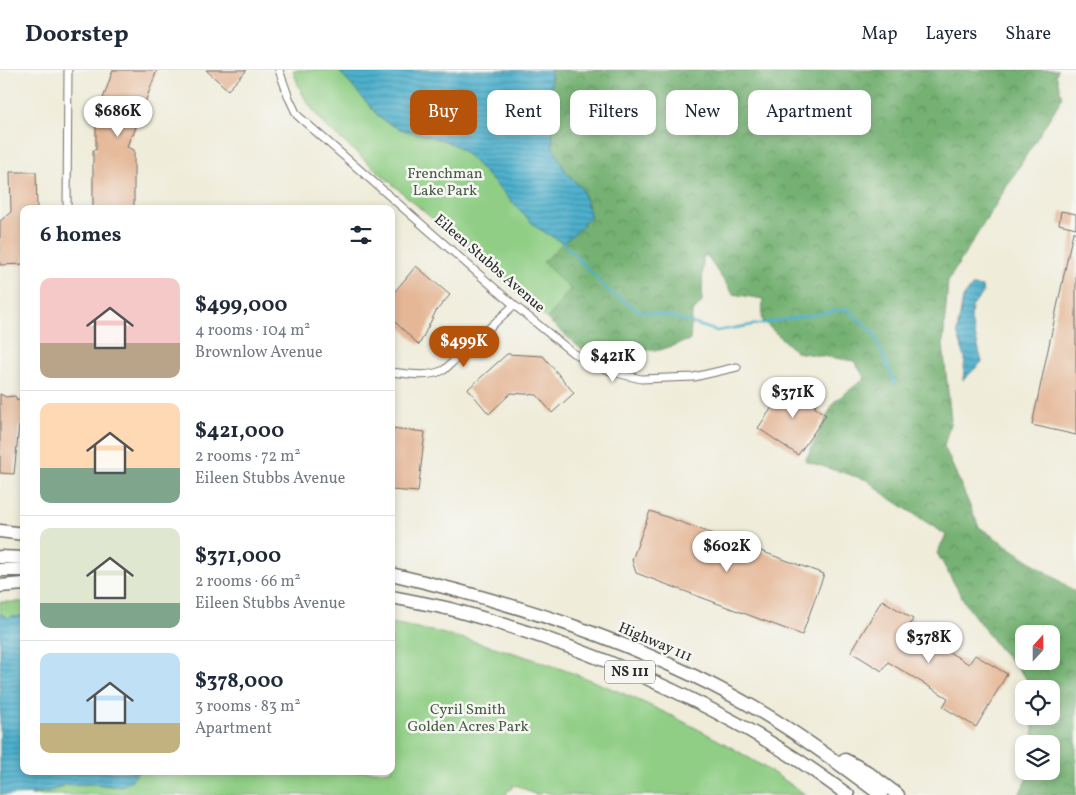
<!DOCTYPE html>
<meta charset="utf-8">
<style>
:root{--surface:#fff;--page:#f6f6f7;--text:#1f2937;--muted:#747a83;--line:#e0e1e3;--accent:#b45309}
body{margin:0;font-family:Vollkorn,serif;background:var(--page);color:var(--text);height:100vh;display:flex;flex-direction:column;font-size:19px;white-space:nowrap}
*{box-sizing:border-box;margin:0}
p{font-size:16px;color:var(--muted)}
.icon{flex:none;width:28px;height:28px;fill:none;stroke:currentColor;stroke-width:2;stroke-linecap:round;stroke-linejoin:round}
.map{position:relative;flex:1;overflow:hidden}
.drawer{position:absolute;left:20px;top:135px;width:375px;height:570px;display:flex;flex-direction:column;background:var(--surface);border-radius:10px;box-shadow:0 2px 8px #0003}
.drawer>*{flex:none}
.top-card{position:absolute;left:410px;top:20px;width:475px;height:45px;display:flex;gap:10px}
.needle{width:32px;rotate:21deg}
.tools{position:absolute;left:1015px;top:555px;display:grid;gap:10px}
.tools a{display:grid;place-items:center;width:45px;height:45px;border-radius:10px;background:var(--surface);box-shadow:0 2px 8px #0003;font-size:25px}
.price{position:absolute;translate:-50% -42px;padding:0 11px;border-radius:18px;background:#fff;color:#222;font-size:16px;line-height:32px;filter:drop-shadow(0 1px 2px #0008)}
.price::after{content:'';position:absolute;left:50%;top:30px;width:15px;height:11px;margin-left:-8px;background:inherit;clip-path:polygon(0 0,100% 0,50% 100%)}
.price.selected{background:var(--accent);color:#fff}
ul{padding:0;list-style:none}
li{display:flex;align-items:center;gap:15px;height:125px;padding:0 20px}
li+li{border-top:1px solid var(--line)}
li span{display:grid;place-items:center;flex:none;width:140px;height:100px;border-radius:10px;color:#555}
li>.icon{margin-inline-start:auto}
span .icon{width:60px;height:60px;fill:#fffc;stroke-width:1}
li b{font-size:21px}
h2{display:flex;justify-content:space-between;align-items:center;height:60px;padding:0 20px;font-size:21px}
.chip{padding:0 18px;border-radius:10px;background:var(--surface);box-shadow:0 2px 8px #0003;font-size:18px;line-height:45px}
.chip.selected{background:var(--accent);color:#fff}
header{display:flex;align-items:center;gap:30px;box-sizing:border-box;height:70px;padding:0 25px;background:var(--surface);border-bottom:1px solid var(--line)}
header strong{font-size:24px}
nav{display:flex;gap:28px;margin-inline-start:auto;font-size:18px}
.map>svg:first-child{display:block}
.forest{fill:url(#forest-crowns);stroke:#506e4e;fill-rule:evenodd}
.green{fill:#90ce85;stroke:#5e7c58}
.water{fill:url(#water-rules);stroke:#3c6e7c}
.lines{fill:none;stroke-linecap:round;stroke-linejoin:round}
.stream{stroke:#4db0cc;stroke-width:2.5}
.building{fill:#e5b797}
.street-casing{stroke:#706f68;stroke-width:9}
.highway-casing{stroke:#706f68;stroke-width:15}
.street{stroke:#fff;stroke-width:7}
.highway{stroke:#fff;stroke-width:12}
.labels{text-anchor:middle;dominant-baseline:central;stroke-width:5;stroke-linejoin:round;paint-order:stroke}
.shield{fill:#f6f6f2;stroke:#686867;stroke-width:1}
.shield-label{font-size:14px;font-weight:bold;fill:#2b2b2b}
.park-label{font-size:15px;fill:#495c46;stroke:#f6f6f2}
.street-label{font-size:15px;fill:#2b2b2b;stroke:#f6f6f2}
</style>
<header>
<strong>Doorstep</strong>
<nav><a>Map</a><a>Layers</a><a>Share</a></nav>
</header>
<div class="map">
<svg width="1076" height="725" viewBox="0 0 1076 725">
<defs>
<pattern id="forest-crowns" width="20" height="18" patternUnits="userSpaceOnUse" patternTransform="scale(1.25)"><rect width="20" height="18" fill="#74b172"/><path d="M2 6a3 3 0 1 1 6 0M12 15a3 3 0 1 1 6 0" fill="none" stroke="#5f905e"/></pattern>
<pattern id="water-rules" width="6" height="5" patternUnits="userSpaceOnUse" patternTransform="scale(1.25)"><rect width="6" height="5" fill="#4db0cc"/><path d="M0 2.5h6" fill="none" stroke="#408fa6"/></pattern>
</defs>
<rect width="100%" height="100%" fill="#f6f6f2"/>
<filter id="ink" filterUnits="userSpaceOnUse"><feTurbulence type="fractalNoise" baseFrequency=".02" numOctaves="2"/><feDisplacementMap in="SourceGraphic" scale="10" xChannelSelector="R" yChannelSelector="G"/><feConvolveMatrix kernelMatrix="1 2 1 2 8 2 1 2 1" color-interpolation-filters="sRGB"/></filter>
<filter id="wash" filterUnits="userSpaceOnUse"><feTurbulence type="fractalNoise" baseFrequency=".0096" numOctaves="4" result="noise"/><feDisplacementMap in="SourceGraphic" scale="20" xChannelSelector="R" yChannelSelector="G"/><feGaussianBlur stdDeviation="1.12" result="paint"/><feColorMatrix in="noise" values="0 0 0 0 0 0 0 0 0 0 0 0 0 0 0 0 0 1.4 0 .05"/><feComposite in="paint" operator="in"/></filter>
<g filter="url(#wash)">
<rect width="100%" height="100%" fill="#efecd9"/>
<path class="forest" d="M551,0H1058L1056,4L1062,28L948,211L943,275L951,350L944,376L979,457L1076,522V725H1019L1030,701H1051V674H1034L1032,646H1051V619H1027L1026,608L997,576L967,536L937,483L946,465L885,425L867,410L805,391L834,332L865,308L854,291L796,282L762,250L763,229L733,224L706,185L703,188L702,232L692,243L690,270L660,280L581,279L547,249L570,219L542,192L560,174L583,156V152L591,147L582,119L566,102L552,75L553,50L551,25ZM1024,564H1051V591H1024Z"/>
<path class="green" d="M293,0H335L339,1L381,49L392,55L443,70L456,76L469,86L536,157L563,173L543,192L570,219L547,249L327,57C310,38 300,24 293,0Z
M0,532H24V545L9,549L0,543Z
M391,553C534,578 687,641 806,725H557L545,722L536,725L519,716L512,715L513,718L506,722L507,725H31L61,718L64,714C73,715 82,714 92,714C113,715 124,723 139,701H391Z"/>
<path class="water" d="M335,0H551V25L553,50L552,75L566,102L582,119L591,148L583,152V156L563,173L536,157L469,86L456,76L443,70L400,59L381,49L339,1Z
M972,216L982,217L983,223L972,237L971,250L982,292L963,310L965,288L957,262L963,228Z
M0,543L9,549L11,546L19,547L24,545V701H139C122,724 114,714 92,714C83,714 73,715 64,714C53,725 16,725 0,725Z"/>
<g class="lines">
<path class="stream" d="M563,173L610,222L639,241L673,247L717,261L847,239L873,262L895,314"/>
</g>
<g id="blocks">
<path class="building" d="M113,0H157L133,65H131L127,77L134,80V139H93V80H96V52H95Z
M206,0H247L228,20Z
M10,102H36L37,139H24V194L0,195V151L11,142Z
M1061,141L1076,144V158L1059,154Z
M1073,162H1076V365L1032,355Z
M416,196L450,225L436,241L419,275L391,248V226Z
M507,284L543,286L574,323L552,343L537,325L511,323L489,344L468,319Z
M788,314L798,321L801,317L819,329L814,337L826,345L798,385L758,358Z
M0,324L6,327L15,326L17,330L24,328V355L19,356L14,404L0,403Z
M391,358L425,362L418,422L391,420Z
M650,441L824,504L802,565L636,503L632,490Z
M882,530L913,549L908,558L969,594L975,585L1007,604L976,657L943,637L948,628L888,592L882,601L851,582Z"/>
</g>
</g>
<g filter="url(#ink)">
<use href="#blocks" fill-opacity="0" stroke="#706f68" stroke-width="1"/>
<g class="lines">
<g class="street-casing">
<path id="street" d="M279,0L289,28L297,45L514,235L573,283L612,302L641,309L694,307L737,297
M67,139L68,0
M391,302C410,304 426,308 444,300L514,235"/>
</g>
<g class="highway-casing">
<path id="highway" d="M0,461L24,464
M0,487L24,488
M0,500H24
M391,504C516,533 641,573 753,637C798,663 840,694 881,725
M0,516L24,514
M391,527C412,531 434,535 454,540C575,573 693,622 798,690C815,701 831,713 848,725
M845,690L866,701L898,725"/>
</g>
<use href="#street" class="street"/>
<use href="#highway" class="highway"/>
</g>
</g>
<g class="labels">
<rect class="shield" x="605" y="590.5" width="50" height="23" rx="4"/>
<g class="shield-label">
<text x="630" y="602">NS 111</text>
</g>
<g class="park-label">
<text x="445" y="104">Frenchman<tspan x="445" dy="17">Lake Park</tspan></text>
<text x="468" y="640">Cyril Smith<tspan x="468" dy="17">Golden Acres Park</tspan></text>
</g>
<g class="street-label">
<text transform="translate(489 194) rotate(41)">Eileen Stubbs Avenue</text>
<text transform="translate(655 573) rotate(23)">Highway 111</text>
</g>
</g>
</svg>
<div class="tools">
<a><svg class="needle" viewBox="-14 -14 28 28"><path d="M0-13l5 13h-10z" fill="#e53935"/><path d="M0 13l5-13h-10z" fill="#747a83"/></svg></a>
<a><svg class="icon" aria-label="locate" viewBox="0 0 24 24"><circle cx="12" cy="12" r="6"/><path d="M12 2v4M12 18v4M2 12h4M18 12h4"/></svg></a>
<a><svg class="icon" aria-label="layers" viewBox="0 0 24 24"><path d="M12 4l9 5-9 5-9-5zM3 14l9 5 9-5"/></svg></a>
</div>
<b class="price" style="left:118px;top:68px">$686K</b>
<b class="price selected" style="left:464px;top:298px">$499K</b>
<b class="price" style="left:613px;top:313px">$421K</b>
<b class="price" style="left:793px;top:349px">$371K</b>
<b class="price" style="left:727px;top:503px">$602K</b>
<b class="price" style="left:929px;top:594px">$378K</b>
<div class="top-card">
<a class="chip selected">Buy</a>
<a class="chip">Rent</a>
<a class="chip">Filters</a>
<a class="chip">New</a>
<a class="chip">Apartment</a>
</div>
<section class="drawer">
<h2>6 homes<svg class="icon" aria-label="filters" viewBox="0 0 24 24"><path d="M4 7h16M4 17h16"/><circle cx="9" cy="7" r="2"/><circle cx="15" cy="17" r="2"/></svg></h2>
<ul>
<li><span style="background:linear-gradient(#f6c9c9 65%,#b9a48a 0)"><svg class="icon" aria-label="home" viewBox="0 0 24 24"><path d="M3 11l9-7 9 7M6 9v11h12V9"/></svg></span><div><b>$499,000</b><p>4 rooms · 104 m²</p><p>Brownlow Avenue</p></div></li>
<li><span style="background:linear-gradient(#ffd9b3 65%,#7fa58c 0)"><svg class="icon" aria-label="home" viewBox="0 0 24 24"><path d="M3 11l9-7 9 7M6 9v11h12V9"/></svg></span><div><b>$421,000</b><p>2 rooms · 72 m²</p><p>Eileen Stubbs Avenue</p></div></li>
<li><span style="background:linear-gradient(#dfe7d0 75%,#7fa58c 0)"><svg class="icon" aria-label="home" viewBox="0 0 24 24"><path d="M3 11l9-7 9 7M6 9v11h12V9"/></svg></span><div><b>$371,000</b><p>2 rooms · 66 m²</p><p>Eileen Stubbs Avenue</p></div></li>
<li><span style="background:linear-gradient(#bfe0f5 70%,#c2b280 0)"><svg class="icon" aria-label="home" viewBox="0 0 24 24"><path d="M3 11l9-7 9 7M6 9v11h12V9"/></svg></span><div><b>$378,000</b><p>3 rooms · 83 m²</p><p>Apartment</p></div></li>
</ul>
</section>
</div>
